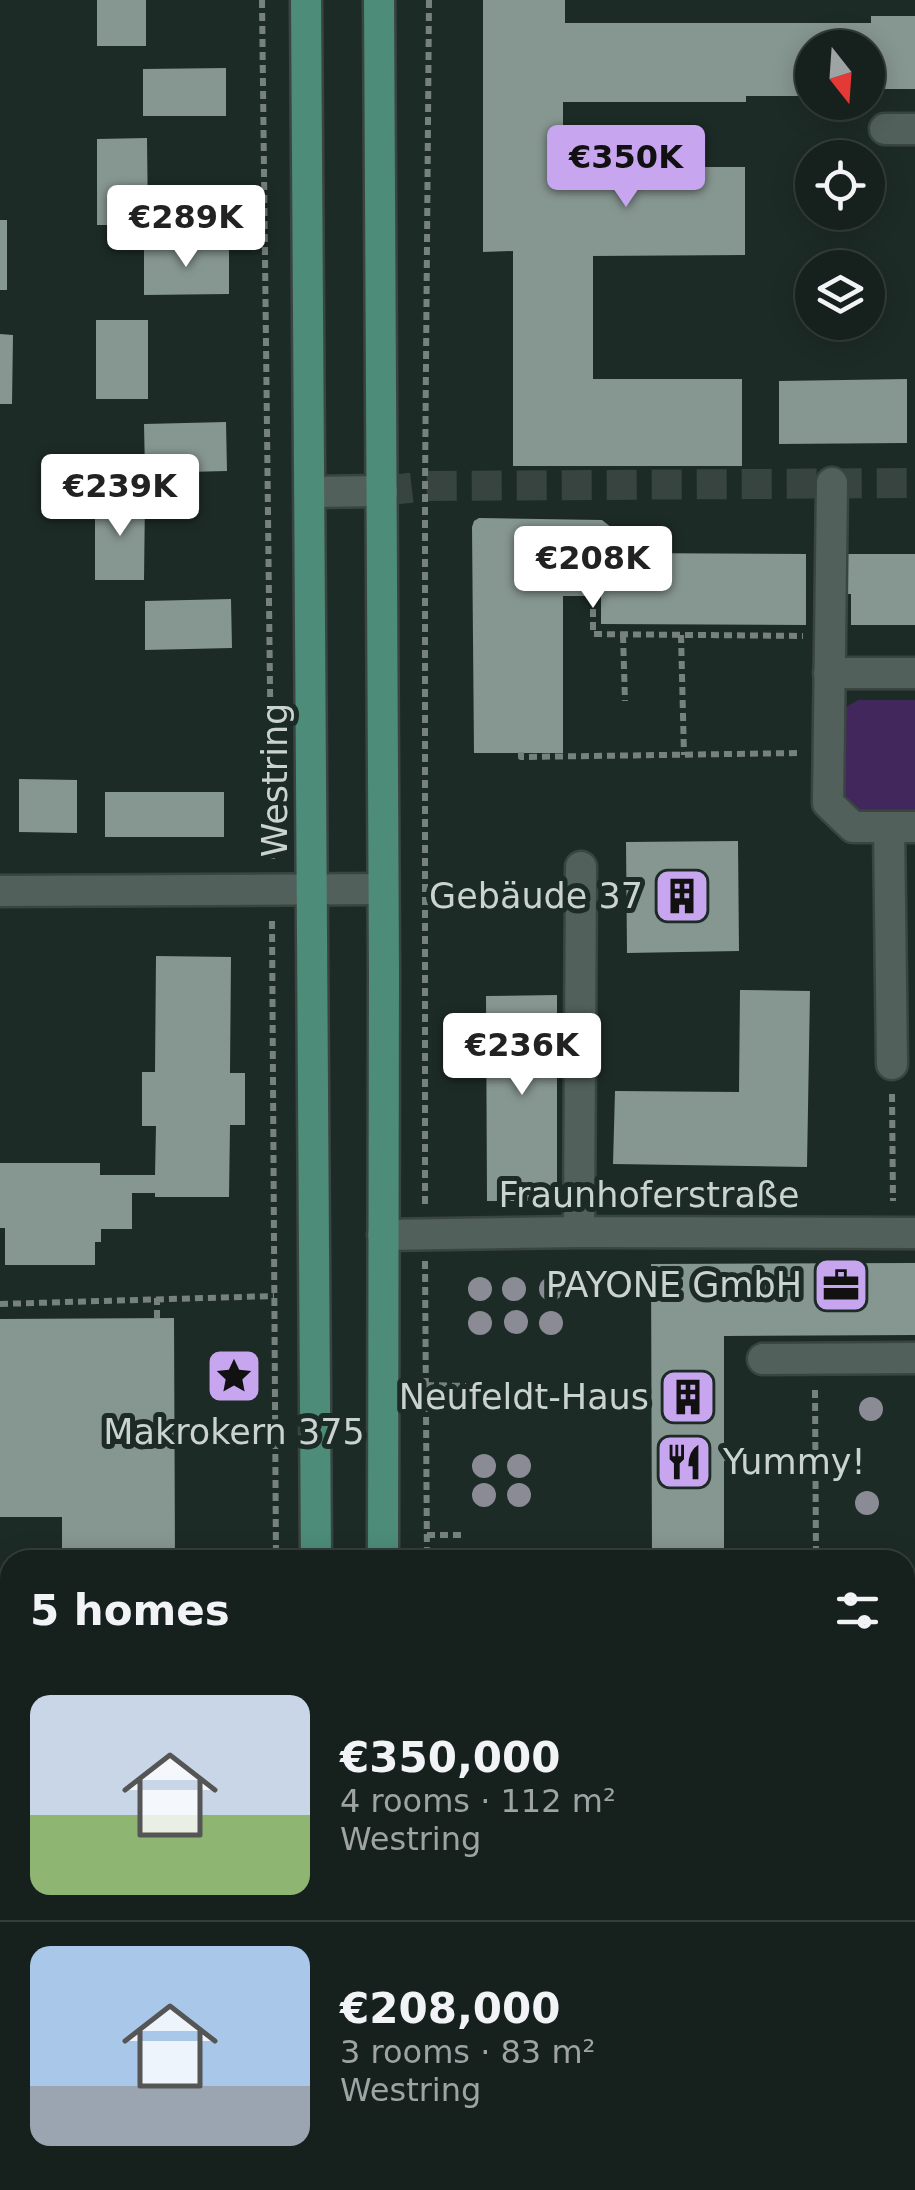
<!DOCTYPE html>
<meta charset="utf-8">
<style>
:root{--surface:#16201c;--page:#232d29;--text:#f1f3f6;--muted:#9ea3a3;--line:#353e3b;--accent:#c7a6ef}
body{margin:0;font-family:"DejaVu Sans",sans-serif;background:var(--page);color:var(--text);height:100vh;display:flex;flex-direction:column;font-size:38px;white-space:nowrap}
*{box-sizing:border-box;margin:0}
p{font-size:32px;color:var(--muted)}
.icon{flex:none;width:55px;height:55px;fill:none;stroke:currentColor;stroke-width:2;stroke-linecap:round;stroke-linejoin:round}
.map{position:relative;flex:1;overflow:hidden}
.panel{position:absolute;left:0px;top:1550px;width:915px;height:640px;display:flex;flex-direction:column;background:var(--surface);border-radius:30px 30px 0 0;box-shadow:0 5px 25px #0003,0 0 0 2px var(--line)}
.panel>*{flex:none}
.needle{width:65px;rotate:163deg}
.controls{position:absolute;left:795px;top:30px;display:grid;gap:20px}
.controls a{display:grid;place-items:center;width:90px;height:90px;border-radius:50%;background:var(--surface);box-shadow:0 5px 25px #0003,0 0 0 2px var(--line);font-size:50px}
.price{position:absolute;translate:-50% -85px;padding:0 22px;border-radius:10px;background:#fff;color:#222;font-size:32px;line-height:65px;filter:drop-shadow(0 2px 5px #0008)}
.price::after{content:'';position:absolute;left:50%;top:60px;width:30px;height:22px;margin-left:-15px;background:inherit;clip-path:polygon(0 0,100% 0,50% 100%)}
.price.selected{background:var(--accent);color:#111}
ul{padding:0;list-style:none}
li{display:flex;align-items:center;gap:30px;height:250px;padding:0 30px}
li+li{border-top:2px solid var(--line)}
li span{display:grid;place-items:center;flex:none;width:280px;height:200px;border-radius:20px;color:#555}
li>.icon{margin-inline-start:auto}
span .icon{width:120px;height:120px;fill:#fffc;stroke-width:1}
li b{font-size:42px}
h2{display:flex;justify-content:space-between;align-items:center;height:120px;padding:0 30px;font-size:42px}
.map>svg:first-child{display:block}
.green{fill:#42275d}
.building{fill:#869690}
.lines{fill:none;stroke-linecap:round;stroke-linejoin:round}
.minor-tunnel{stroke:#374440;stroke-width:30;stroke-dasharray:30 15;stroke-linecap:butt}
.minor-casing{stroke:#3a4541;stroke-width:35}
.major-casing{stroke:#3a4541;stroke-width:35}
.path{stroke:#77827e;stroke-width:6;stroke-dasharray:8 5;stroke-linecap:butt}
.minor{stroke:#51605a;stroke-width:30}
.major{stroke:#4d8c79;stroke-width:30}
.tree{fill:#8a8b95}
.labels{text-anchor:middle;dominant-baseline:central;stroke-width:10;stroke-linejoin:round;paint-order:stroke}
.street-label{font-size:35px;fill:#cbd3d0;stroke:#1d2b26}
.poi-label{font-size:35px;fill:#cbd3d0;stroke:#1d2b26;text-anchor:end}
</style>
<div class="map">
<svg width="915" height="2190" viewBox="0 0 915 2190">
<rect width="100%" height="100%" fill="#1d2b26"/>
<path class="green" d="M858,700H915V818H855L844,797V708Z
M10,1905V2180H220L221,2190H0V1906Z
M905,1919L915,1922V2190H439V2180H905Z"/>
<path class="building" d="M97,0H146V46H97Z
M483,0H565V23H871V16H915V89H872V96H868V48H812V96H746V102H563V167H745V255L593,256V379H742V466H513V251L483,252Z
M226,68V116H143V69Z
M147,138L148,225H97V139Z
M0,220H7V290H0Z
M144,246H229V294L144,295Z
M96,320H148V399H96Z
M0,334L13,335L12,404H0Z
M907,379V443L779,444V381Z
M226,422L227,471L145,473L144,424Z
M95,498H145L144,580H95Z
M479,518L602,520L612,528V543L616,545L619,553L806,554V625L601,624V596H563V753H474L472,527L474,521Z
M845,554H915V625H851V594H845Z
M231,599L232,648L145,650V601Z
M19,779L77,780V833L19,832Z
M105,792H224V837H105Z
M738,841L739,951L627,953L626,842Z
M156,956L231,957L230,1073H245V1125H230L229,1197H155V1193H132V1229H101V1242H95V1265H5V1228H0V1163H100V1175H155L156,1126H142V1072H155Z
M740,990L810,991L807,1167L613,1164L615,1091L739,1092Z
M557,995V1201H487L486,996Z
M915,1263V1335L724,1336V1560H652L651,1264Z
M174,1318L175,1560H62V1517H0V1319Z
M905,1575H915V1674H905Z
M0,1623H10V1894H0Z"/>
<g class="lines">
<path class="minor-tunnel" d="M382,491L425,486L915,483"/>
<g class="minor-casing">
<path id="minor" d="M885,129H915
M832,483L828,803L853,827H915
M310,492L382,491
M829,673H915
M889,827L892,1064
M0,891L383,889
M579,1232L581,867
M383,1235L579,1232L915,1233
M763,1359L915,1358
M905,1888L915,1889"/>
</g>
<g class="major-casing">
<path id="major" d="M306,0L316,1560
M379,0L384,972L383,1560
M378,2180V2190
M315,2190V2180"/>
</g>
<path class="path" d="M262,0L272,859
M593,596V634L803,636
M623,635L625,701
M681,635L684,755
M521,752V757L801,753
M272,921L276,1560
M892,1094L893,1201
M425,1204V486L429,0
M425,1261L427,1560
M0,1304L274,1296
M157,1318V1298
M426,1385L466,1386
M815,1390L816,1559
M724,1458L816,1459
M427,1535H466
M0,2001L10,2000
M905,2002L915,2005
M0,2080L5,2073L10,2071
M279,2180V2190
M424,2180L425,2190"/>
<use href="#minor" class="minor"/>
<use href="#major" class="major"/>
</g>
<g class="tree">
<circle cx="480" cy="1289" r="12"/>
<circle cx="514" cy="1289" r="12"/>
<circle cx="551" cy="1289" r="12"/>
<circle cx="516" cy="1322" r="12"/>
<circle cx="480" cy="1323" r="12"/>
<circle cx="551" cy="1323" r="12"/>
<circle cx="871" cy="1409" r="12"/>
<circle cx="484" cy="1466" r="12"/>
<circle cx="519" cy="1466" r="12"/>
<circle cx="484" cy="1495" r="12"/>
<circle cx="519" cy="1495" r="12"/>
<circle cx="867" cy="1503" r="12"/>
</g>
<defs>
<g id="building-square" transform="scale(2.875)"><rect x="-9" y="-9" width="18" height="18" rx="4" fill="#c7a6ef" stroke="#1d2b26"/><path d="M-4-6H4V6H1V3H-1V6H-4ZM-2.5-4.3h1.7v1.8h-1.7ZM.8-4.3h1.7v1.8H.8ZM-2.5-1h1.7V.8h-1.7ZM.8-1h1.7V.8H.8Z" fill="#111"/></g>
<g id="office-square" transform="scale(2.875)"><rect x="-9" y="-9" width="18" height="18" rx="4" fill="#c7a6ef" stroke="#1d2b26"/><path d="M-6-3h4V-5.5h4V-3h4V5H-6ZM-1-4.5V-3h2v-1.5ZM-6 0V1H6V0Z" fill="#111"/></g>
<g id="sight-square" transform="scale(2.875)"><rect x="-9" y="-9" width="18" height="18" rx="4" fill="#c7a6ef" stroke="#1d2b26"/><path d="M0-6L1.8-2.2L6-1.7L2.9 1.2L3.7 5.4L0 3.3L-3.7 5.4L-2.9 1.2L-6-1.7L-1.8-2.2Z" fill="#111"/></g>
<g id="restaurant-square" transform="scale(2.875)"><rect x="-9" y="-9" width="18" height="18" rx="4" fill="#c7a6ef" stroke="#1d2b26"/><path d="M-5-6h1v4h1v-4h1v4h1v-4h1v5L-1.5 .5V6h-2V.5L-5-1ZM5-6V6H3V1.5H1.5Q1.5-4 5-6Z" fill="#111"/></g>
</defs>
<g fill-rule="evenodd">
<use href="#building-square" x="682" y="896"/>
<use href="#office-square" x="841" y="1285"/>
<use href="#sight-square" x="234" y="1376"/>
<use href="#building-square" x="688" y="1397"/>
<use href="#restaurant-square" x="684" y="1462"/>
</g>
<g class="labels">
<g class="street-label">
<text transform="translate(275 780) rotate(-90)">Westring</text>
<text x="649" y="1195">Fraunhoferstraße</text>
</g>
<g class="poi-label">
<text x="643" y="896">Gebäude 37</text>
<text x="802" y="1285">PAYONE GmbH</text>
<text x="649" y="1397">Neufeldt-Haus</text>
<text x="234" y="1432" text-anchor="middle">Makrokern 375</text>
<text x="723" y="1462" text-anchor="start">Yummy!</text>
</g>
</g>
</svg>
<div class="controls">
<a><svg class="needle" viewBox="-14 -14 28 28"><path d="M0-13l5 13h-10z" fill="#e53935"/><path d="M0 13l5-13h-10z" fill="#9ea3a3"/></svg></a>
<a><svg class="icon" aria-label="locate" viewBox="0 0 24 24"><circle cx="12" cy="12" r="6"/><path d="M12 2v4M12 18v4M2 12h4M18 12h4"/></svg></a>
<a><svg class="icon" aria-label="layers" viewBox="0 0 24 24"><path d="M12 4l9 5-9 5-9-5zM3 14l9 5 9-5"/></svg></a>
</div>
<b class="price selected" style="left:626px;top:210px">€350K</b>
<b class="price" style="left:186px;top:270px">€289K</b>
<b class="price" style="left:120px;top:539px">€239K</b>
<b class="price" style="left:593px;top:611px">€208K</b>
<b class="price" style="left:522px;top:1098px">€236K</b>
<section class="panel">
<h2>5 homes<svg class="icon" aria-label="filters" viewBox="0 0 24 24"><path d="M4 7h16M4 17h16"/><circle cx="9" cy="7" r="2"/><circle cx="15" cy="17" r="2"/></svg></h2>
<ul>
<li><span style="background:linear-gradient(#c9d6e8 60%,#8fb573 0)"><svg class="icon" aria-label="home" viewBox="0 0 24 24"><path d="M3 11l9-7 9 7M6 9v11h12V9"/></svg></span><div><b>€350,000</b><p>4 rooms · 112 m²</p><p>Westring</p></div></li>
<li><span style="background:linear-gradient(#a9c7e8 70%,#9aa5b1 0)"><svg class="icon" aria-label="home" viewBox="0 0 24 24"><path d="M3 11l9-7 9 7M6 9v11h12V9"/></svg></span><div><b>€208,000</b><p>3 rooms · 83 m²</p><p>Westring</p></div></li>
</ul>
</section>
</div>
